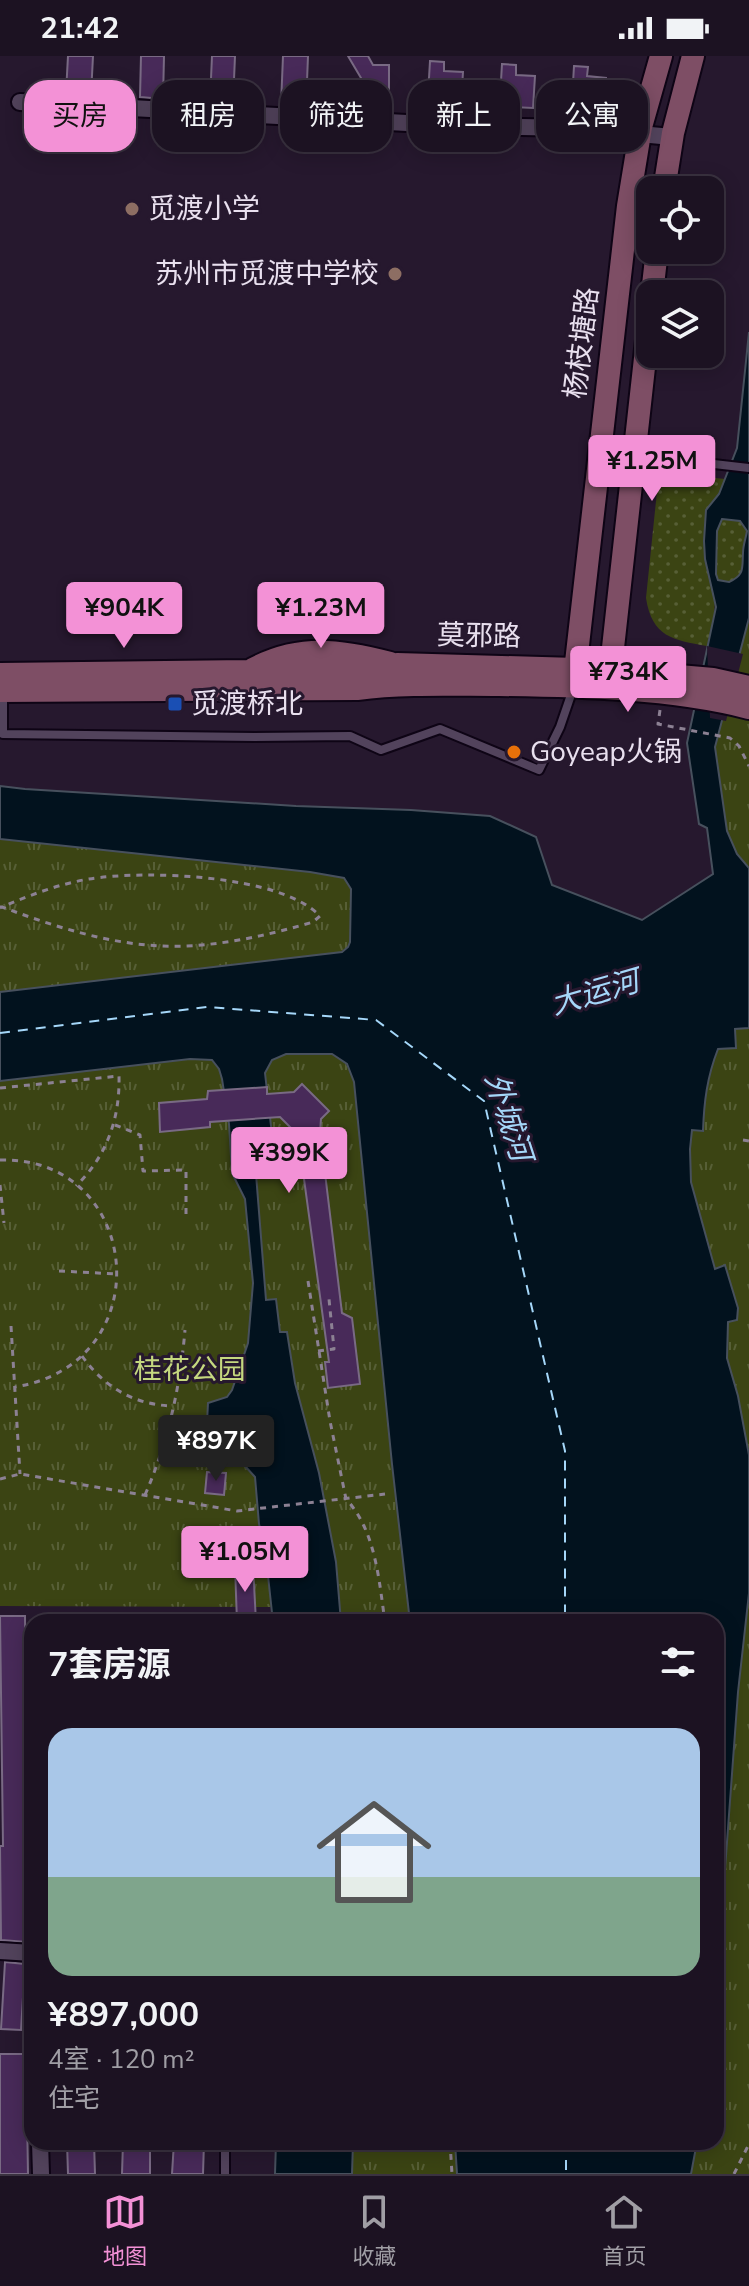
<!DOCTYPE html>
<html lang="zh">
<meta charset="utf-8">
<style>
:root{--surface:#1c1222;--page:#29202f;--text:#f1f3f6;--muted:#a09ea5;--line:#3a3240;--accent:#f391d6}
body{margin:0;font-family:"Nunito Sans","Noto Sans SC",sans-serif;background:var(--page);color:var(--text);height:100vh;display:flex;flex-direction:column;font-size:30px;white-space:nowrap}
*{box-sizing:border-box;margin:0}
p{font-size:26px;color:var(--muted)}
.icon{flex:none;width:44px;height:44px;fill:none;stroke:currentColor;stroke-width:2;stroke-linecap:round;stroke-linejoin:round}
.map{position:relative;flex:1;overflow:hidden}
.details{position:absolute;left:24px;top:1558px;width:700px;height:536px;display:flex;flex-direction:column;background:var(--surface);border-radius:24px;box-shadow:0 4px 20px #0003,0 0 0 2px var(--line)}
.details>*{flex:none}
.hud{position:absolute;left:24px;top:24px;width:702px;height:72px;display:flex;gap:16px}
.buttons{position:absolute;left:636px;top:120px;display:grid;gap:16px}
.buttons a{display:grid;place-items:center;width:88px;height:88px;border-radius:16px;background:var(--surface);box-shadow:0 4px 20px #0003,0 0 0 2px var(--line);font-size:40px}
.price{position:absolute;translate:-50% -68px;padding:0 18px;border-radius:8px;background:var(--accent);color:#111;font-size:26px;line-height:52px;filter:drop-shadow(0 2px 4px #0008)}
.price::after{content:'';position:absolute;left:50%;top:48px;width:24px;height:18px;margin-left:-12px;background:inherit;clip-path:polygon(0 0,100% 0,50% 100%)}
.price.on{background:#222;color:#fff}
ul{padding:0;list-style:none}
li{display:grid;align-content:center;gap:16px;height:424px;padding:0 24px}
li span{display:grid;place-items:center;height:248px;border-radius:24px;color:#555}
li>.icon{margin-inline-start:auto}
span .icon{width:144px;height:144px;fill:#fffc;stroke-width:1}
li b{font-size:34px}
h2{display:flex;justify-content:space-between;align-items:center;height:96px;padding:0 24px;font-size:34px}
.chip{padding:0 28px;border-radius:24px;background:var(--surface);box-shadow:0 4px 20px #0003,0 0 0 2px var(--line);font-size:28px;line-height:72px}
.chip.on{background:var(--accent);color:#111}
.status{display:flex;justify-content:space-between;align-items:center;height:56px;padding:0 40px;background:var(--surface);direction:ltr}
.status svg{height:22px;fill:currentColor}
.tab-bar{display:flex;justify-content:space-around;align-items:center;height:112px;border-top:2px solid var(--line);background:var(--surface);font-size:22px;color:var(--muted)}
.tab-bar a{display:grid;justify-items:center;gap:4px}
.tab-bar .on{color:var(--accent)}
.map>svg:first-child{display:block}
.grass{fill:url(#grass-dots)}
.park{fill:url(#park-tufts)}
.water{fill:#02121e;stroke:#47505d;stroke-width:2;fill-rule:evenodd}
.pier{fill:#26182e}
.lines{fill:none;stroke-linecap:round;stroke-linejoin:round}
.ferry{stroke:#a5d7f9;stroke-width:2;stroke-dasharray:10 8;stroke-linecap:butt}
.building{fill:#482a59;stroke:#796a84;stroke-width:2}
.service-casing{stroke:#0e0415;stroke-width:12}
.minor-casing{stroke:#0e0415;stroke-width:20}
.secondary-casing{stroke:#0e0415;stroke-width:26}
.path{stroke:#8c8193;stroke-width:3;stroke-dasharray:6 6;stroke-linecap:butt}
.service{stroke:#52435c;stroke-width:8}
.minor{stroke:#52435c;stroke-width:16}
.secondary{stroke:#7e4e65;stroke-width:22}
.education-dot{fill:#8d6e63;stroke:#26182e;stroke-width:3}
.transit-dot{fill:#1a4fb4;stroke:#26182e;stroke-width:3}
.food-dot{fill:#e8710a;stroke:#26182e;stroke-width:3}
.labels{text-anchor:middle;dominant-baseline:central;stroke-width:6;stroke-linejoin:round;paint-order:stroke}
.poi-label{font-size:28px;fill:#e9e0ef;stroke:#26182e;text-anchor:start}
.street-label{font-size:28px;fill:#e9e0ef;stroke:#26182e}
.park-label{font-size:28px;fill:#c5d87f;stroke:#26182e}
.water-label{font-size:30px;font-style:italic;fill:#a5d7f9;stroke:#26182e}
</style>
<div class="status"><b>21:42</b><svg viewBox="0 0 49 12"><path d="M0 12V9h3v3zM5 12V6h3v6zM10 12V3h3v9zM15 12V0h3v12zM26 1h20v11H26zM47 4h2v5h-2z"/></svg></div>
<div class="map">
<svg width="749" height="2118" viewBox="0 0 749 2118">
<defs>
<pattern id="grass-dots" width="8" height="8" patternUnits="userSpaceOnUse" patternTransform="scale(2)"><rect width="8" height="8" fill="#3b4413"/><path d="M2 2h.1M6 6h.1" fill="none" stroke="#575f36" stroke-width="1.8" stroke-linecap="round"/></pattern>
<pattern id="park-tufts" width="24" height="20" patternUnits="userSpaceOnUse" patternTransform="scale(2)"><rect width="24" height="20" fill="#3b4413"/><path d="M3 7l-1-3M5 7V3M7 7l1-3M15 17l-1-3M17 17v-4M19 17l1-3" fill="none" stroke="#575f36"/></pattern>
</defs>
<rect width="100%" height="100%" fill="#26182e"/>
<path class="grass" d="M659,416L725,423L719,438L706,454L749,463V518L715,542L714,560L707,590C673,584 652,581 646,542Z"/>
<path class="park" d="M749,562V812L737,798L727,775L715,691Z
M0,783L310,816L344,822L351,833L350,886C344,901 323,899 308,901L0,936Z
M749,972V1399L738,1340L727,1302L728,1266L724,1209L715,1214L691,1126L690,1093L692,1074H703C704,1048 704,1015 718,992C723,985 730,979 735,973Z
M286,998C317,998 344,988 354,1026L392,1408L410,1566H341L336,1506L265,1492L272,1551L0,1550V1025L190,1003Z
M749,1537V2118H691L697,2086H716V1873L724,1827L738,1636Z
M353,2086H455L457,2118H352Z"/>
<path class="water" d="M749,276V562L715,691L727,775L737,798L749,812V972L735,973L736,992L718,993C707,1021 704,1046 703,1075L692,1074L690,1093L691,1126L715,1213L725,1209L738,1252L737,1264L728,1266L727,1302L738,1340L749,1399V1537L738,1636L724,1827L716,1873V1566H410L392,1408L354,1026L347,1008L332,998H286L272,1004L265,1017L276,1114L256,1118L266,1244L276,1243L280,1276H287L295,1327L319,1417L336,1506L341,1566H273L265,1492L259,1468L255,1421L245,1410L217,1405L212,1401L206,1386L208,1347L227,1341L232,1334L248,1287L253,1227L245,1143L232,1117L229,1068L222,1023L219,1013L212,1004L190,1003L0,1025V936L342,896L348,891L350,886L351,833L344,822L310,816L0,783V730L25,733L296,750L411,754L490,760L536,781L552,829L642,864L713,818L707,772L699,768L687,687L716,551L705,503L704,485L706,454L719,438L737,392ZM722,463L740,465L747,475C746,482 743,489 743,497C742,512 745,519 729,526L718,524L716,518L717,475Z
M276,2086H353L352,2118H275Z
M455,2086H697L691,2118H457Z"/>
<path class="pier" d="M707,590L743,598L726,665L710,662Z"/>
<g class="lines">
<path class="ferry" d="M0,977L207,951L376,964L484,1045L565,1395V1566
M566,2086V2118"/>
</g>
<path class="building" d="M68,0H93L91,39L66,37Z
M141,0H164L163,43L140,41Z
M212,0H235L233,47L210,45Z
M283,0H308L306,50L281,49Z
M348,0H368L373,9H389V39L372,38L364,53L347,42L361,22Z
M430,5L444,6V15L463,16L461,49L442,47L441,56H427Z
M502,8L516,9V19L535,20L533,52L513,51V60L499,59Z
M574,10L588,11L587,20L606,22L604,54L585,53L584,62L571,61Z
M302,1028L329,1055L321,1063L320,1076L342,1257L352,1262L360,1328L328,1332L325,1306H329L298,1079L280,1061L210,1066V1071L160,1076L159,1047L207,1043L208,1035L267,1031V1038L294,1036Z
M207,1416L226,1417L224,1439L205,1437Z
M253,1509L256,1566H237L235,1510Z
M0,1560H25L26,1676H30L31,1778H26L27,1886L1,1884L0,1790H3Z
M5,1906L25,1908L21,1974L1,1973Z
M0,1998H26L28,2118H0Z
M67,2086H94L95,2118H68Z
M123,2086H150V2118H122Z
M174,2086H204L203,2118H172Z"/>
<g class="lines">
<g class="service-casing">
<path id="service" d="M635,399L749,412
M3,635V678L254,681L350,680L381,694L440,673L539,714L560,671L573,633
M225,2118V2086"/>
</g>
<g class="minor-casing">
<path id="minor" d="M20,46L462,70L575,72L672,81
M0,1895L32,1897
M40,2086L41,2118"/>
</g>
<g class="secondary-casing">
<path id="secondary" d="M664,134L673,77L693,0
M652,238L657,194
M253,613C299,588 341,594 390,607
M0,618L248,615L352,618L397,608L610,614L713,623L749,631
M574,624L628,150L641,71L661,0
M609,628L650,257
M0,635L357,633C404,627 451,629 499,629C578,630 672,632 749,652"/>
</g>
<path class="path" d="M660,654L658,668L730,682L739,690L749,710
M0,851H2C61,873 123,893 187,890C230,888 272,878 313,866L320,860C280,818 144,814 89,823C59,828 30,839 2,851L0,852
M0,1032L119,1020C120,1062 107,1100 76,1130
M115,1069L140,1079L143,1115L186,1114V1164
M743,1084L749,1085
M0,1104C142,1100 163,1307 15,1331
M0,1129L4,1167
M59,1215L117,1218
M308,1225L330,1365L346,1443C376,1475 379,1525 385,1566
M11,1270L20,1418
M318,1295L334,1293L329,1243
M82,1300C104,1331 134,1349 173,1350
M0,1423L20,1418L237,1455L385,1438
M145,1439C168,1386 180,1332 185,1274
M450,2086L452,2118
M734,2118L749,2088"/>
<use href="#service" class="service"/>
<use href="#minor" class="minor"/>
<use href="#secondary" class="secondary"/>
</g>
<g class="education-dot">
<circle cx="132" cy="153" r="8"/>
<circle cx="395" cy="218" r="8"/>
</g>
<rect class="transit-dot" x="167" y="640" width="16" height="16" rx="4"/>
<circle class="food-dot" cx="514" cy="696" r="8"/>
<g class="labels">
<g class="poi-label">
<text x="148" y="153">觅渡小学</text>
<text x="379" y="218" text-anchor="end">苏州市觅渡中学校</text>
<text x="191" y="648">觅渡桥北</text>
<text x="530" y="696">Goyeap火锅</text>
</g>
<g class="street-label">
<text transform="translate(582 287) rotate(-83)">杨枝塘路</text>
<text transform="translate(479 580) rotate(1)">莫邪路</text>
</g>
<g class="park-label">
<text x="190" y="1314">桂花公园</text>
</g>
<g class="water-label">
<text transform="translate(595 937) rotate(-16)">大运河</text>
<text transform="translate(508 1061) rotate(72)">外城河</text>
</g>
</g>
</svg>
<div class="buttons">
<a><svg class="icon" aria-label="locate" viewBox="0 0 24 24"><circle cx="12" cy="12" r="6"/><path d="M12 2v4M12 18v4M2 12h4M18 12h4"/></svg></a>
<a><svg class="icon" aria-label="layers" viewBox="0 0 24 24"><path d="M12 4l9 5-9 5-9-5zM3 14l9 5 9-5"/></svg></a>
</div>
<b class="price" style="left:652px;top:447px">¥1.25M</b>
<b class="price" style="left:124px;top:594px">¥904K</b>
<b class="price" style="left:321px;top:594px">¥1.23M</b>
<b class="price" style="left:628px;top:658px">¥734K</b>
<b class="price" style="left:289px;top:1139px">¥399K</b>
<b class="price on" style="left:216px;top:1427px">¥897K</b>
<b class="price" style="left:245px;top:1538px">¥1.05M</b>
<div class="hud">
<a class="chip on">买房</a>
<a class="chip">租房</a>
<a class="chip">筛选</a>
<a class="chip">新上</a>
<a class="chip">公寓</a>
</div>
<section class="details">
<h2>7套房源<svg class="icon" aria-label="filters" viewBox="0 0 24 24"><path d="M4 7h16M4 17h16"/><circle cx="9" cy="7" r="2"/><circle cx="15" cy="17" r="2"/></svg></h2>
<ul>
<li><span style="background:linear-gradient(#a9c7e8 60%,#7fa58c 0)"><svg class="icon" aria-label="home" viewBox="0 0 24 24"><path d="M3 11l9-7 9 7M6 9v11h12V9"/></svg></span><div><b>¥897,000</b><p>4室 · 120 m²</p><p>住宅</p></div></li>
</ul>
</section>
</div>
<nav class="tab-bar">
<a class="on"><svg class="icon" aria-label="map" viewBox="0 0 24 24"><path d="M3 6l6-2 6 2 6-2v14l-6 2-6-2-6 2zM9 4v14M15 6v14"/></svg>地图</a>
<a><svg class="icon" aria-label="saved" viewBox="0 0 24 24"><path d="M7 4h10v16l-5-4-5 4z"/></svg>收藏</a>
<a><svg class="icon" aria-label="home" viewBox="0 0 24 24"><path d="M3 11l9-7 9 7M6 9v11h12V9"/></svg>首页</a>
</nav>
